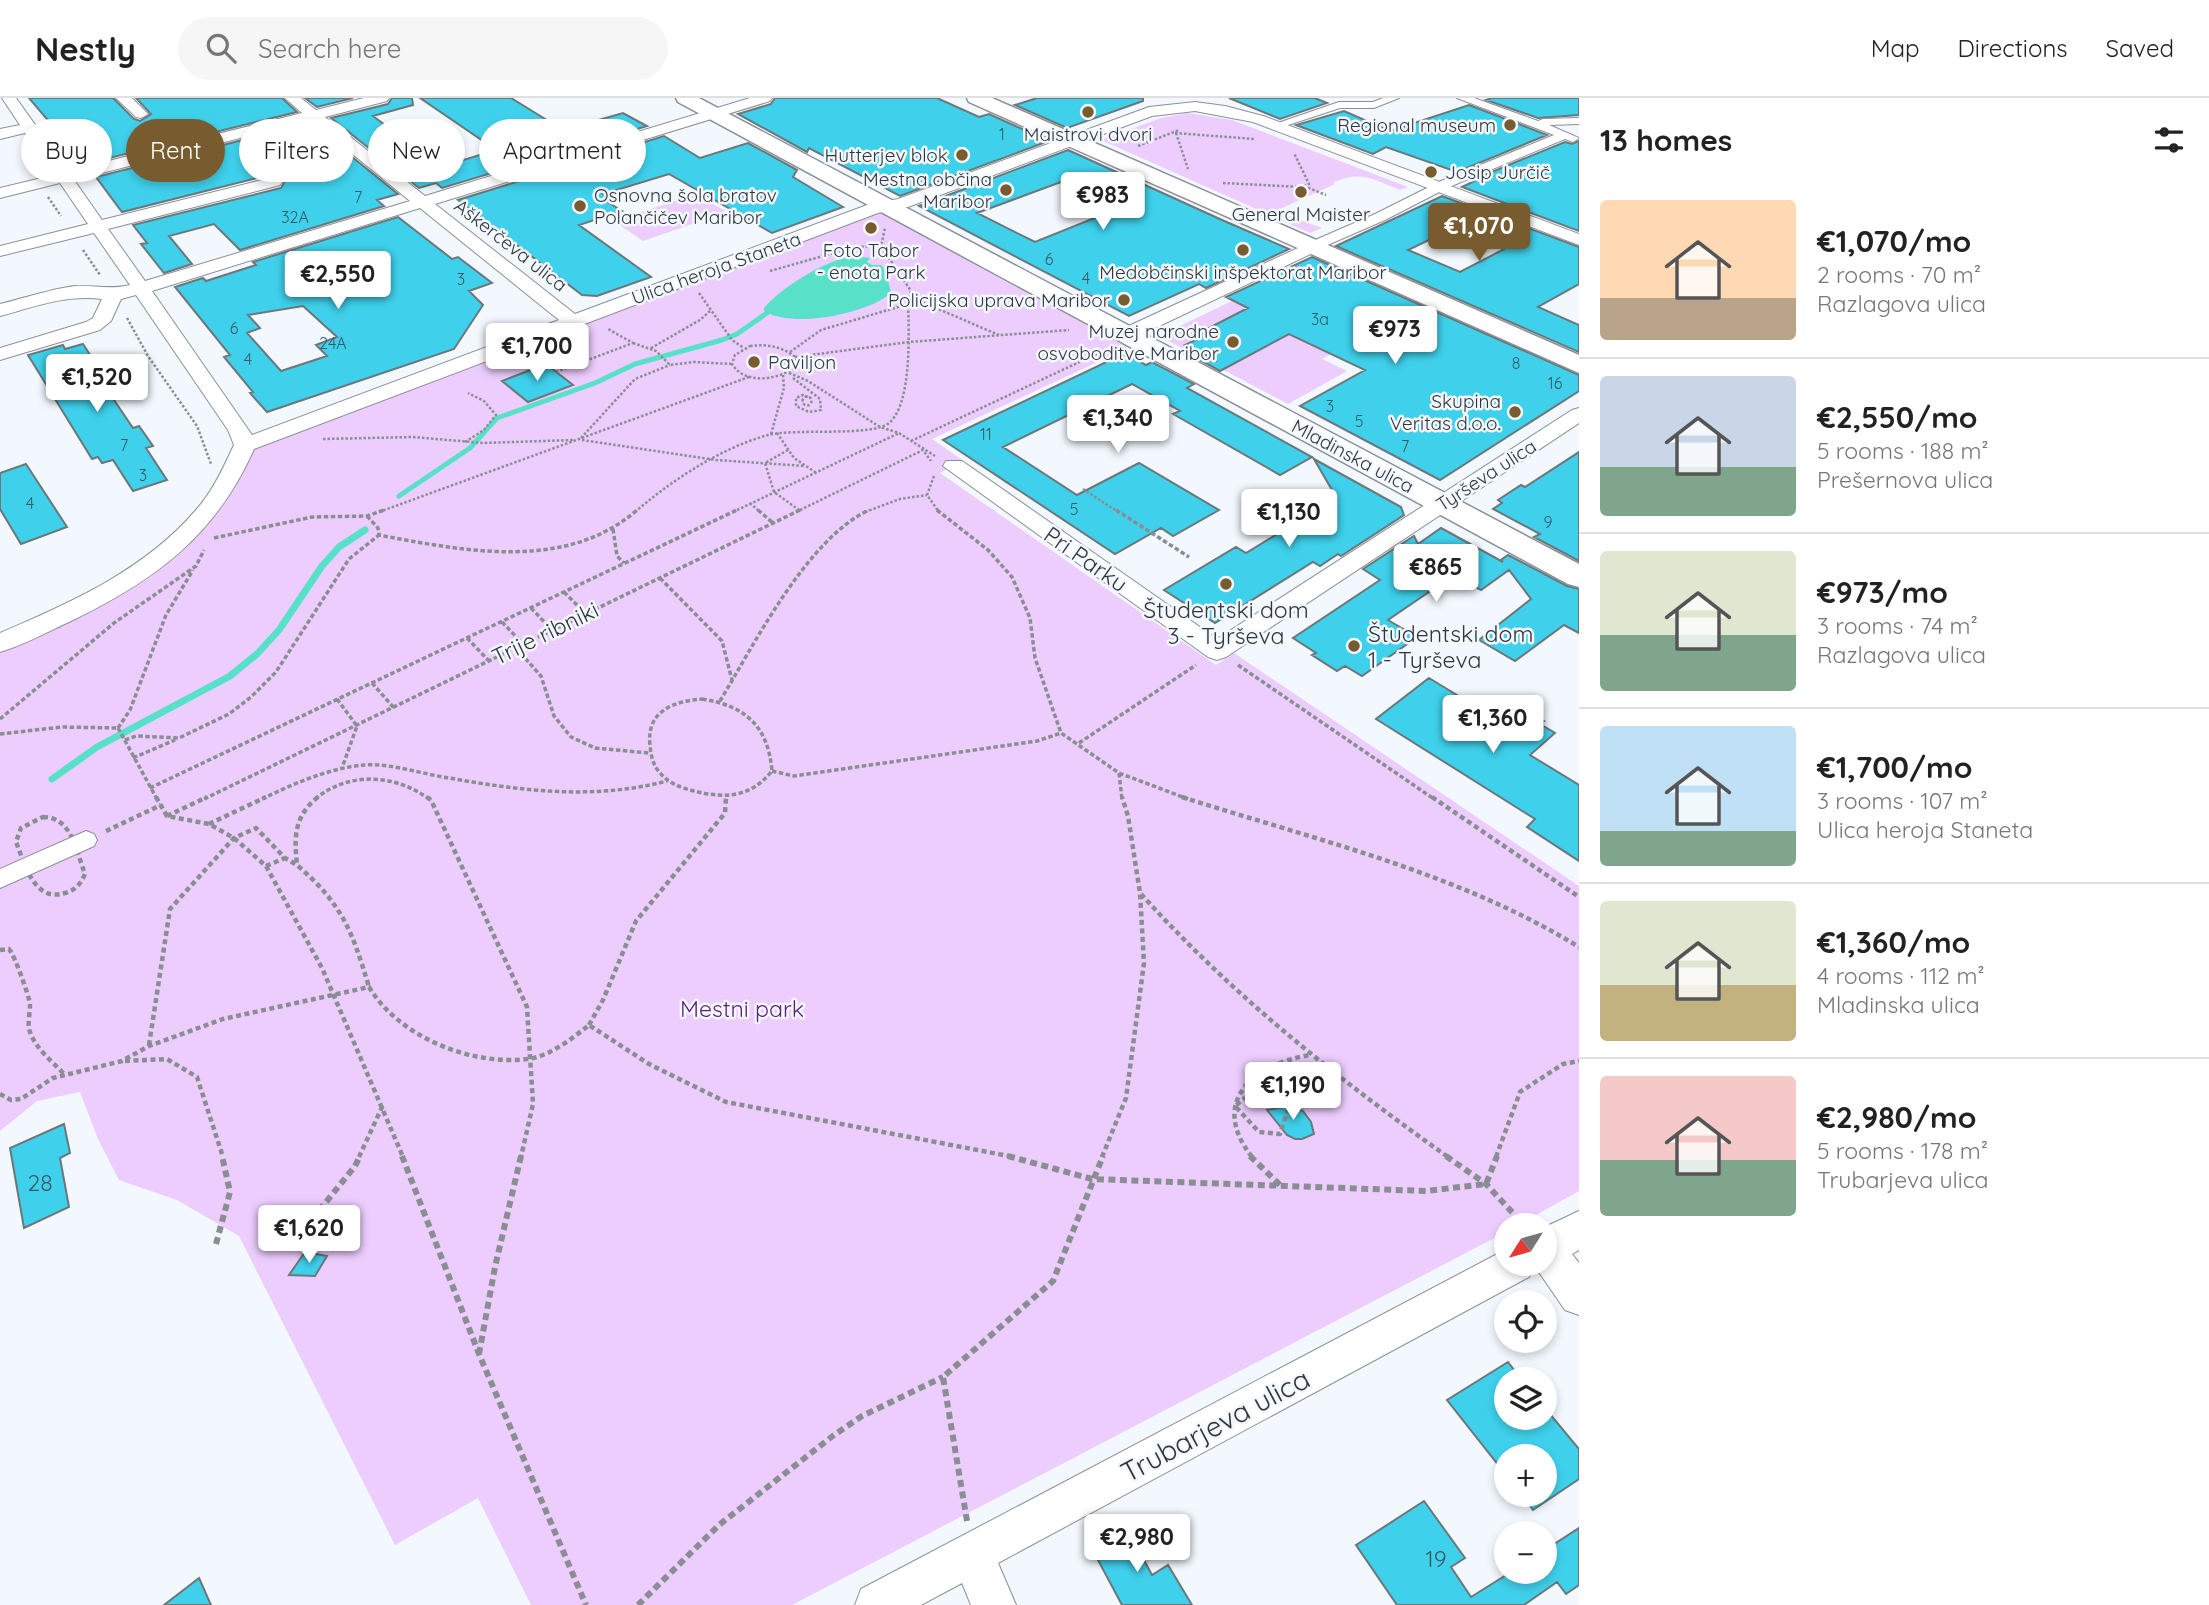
<!DOCTYPE html>
<meta charset="utf-8">
<style>
:root{--surface:#fff;--page:#f6f6f6;--text:#222;--muted:#767676;--line:#e0e0e0;--accent:#785b2e}
body{margin:0;font-family:Quicksand,sans-serif;background:var(--page);color:var(--text);height:100vh;display:flex;flex-direction:column;font-size:26px;white-space:nowrap}
*{box-sizing:border-box;margin:0}
p{font-size:23px;color:var(--muted)}
.icon{flex:none;width:38px;height:38px;fill:none;stroke:currentColor;stroke-width:2;stroke-linecap:round;stroke-linejoin:round}
.map{position:relative;flex:1;overflow:hidden}
.details{display:flex;flex-direction:column;background:var(--surface);width:630px}
.details>*{flex:none}
.banner{position:absolute;left:21px;top:21px;width:665px;height:63px;display:flex;gap:14px}
.needle{width:46px;rotate:233deg}
.tools{position:absolute;left:1494px;top:1115px;display:grid;gap:14px}
.tools a{display:grid;place-items:center;width:63px;height:63px;border-radius:50%;background:var(--surface);box-shadow:0 4px 10px #0003;font-size:35px}
.price{position:absolute;translate:-50% -60px;padding:0 16px;border-radius:7px;background:#fff;color:#222;font-size:23px;line-height:46px;filter:drop-shadow(0 2px 4px #0008)}
.price::after{content:'';position:absolute;left:50%;top:42px;width:21px;height:16px;margin-left:-10px;background:inherit;clip-path:polygon(0 0,100% 0,50% 100%)}
.price.on{background:var(--accent);color:#fff}
ul{padding:0;list-style:none}
li{display:flex;align-items:center;gap:21px;height:175px;padding:0 21px}
li+li{border-top:2px solid var(--line)}
li span{display:grid;place-items:center;flex:none;width:196px;height:140px;border-radius:7px;color:#555}
li>.icon{margin-inline-start:auto}
span .icon{width:84px;height:84px;fill:#fffc;stroke-width:1}
li b{font-size:30px}
h2{display:flex;justify-content:space-between;align-items:center;height:84px;padding:0 21px;font-size:30px}
.chip{padding:0 24px;border-radius:32px;background:var(--surface);box-shadow:0 4px 10px #0003;font-size:24px;line-height:63px}
.chip.on{background:var(--accent);color:#fff}
header{display:flex;align-items:center;gap:42px;box-sizing:border-box;height:98px;padding:0 35px;background:var(--surface);border-bottom:2px solid var(--line)}
header strong{font-size:33px}
nav{display:flex;gap:38px;margin-inline-start:auto;font-size:24px}
.search{width:490px;height:63px;background:var(--page);display:flex;align-items:center;gap:18px;box-sizing:border-box;padding:0 24px;border-radius:38px;color:var(--muted);font-size:26px}
main{display:flex;flex:1;min-height:0}
.map>svg:first-child{display:block}
.green{fill:#edcdfe}
.water{fill:#58e1c8}
.lines{fill:none;stroke-linecap:round;stroke-linejoin:round}
.stream-far1{stroke:#58e1c8;stroke-width:5}
.stream{stroke:#58e1c8;stroke-width:7}
.building{fill:#3fd1ec;stroke:#6c7779;stroke-width:2;fill-rule:evenodd}
.pedestrian-casing{stroke:#899097;stroke-width:2}
.minor-casing{stroke:#899097;stroke-width:2}
.tertiary-casing{stroke:#899097;stroke-width:3}
.path-far3{stroke:#898e92;stroke-width:2.5;stroke-dasharray:2.5 2;stroke-linecap:butt}
.path-far2{stroke:#898e92;stroke-width:3.5;stroke-dasharray:4.5 2.5;stroke-linecap:butt}
.path-far1{stroke:#898e92;stroke-width:4.5;stroke-dasharray:5 3.5;stroke-linecap:butt}
.path{stroke:#898e92;stroke-width:6;stroke-dasharray:7 4.5;stroke-linecap:butt}
.pedestrian{fill:#fff;fill-rule:evenodd}
.minor{fill:#fff;fill-rule:evenodd}
.tertiary{fill:#fff;fill-rule:evenodd}
.poi-dot{fill:#785b2e;stroke:#f2f8fe;stroke-width:2.5}
.labels{text-anchor:middle;dominant-baseline:central;stroke-width:5;stroke-linejoin:round;paint-order:stroke}
.far-number-label{font-size:16px;fill:#355c65}
.far-poi-label{font-size:19px;fill:#323538;stroke:#f2f8fe;text-anchor:end}
.far-street-label{font-size:19px;fill:#323538;stroke:#f2f8fe}
.street-label{font-size:23px;fill:#323538;stroke:#f2f8fe}
.poi-label{font-size:23px;fill:#323538;stroke:#f2f8fe}
.park-label{font-size:23px;fill:#5f1e7b;stroke:#f2f8fe}
.near-number-label{font-size:23px;fill:#355c65}
.near-street-label{font-size:28px;fill:#323538;stroke:#f2f8fe}
</style>
<header>
<strong>Nestly</strong>
<div class="search"><svg class="icon" aria-label="search" viewBox="0 0 24 24"><circle cx="10" cy="10" r="6"/><path d="M15 15l6 6"/></svg>Search here</div>
<nav><a>Map</a><a>Directions</a><a>Saved</a></nav>
</header>
<main>
<div class="map">
<svg width="1579" height="1507" viewBox="0 0 1579 1507">
<rect width="100%" height="100%" fill="#f2f8fe"/>
<path class="green" d="M1188,15L1232,22L1408,89L1400,92C1376,83 1361,71 1333,85L1335,86L1280,111L1289,118L1322,130L1310,135L1101,42L1161,20Z
M696,96L727,114L643,143L614,123Z
M879,114L1128,250L932,341L962,362L940,375L1216,567L1234,555L1579,788V1093L1518,1127H1507L1504,1135L792,1507H531L478,1400L395,1447L239,1138L177,1102L119,1082L98,1041L80,994L37,1003L0,1033V553L120,493L196,419L245,349Z
M1232,203L1336,253L1322,261L1347,273L1288,306L1159,238Z"/>
<path class="water" d="M855,158L870,160L867,164L872,167H881L886,173L891,195C867,216 792,231 764,213V210C783,188 827,161 855,158Z"/>
<g class="lines">
<path class="stream-far1" d="M399,398L470,350L497,320L595,285L635,266L722,242L737,236L767,215"/>
<path class="stream" d="M52,681L97,649L230,578L257,556L279,532L322,468L339,449L365,432"/>
</g>
<path class="building" d="M29,0H113L134,21L140,23L151,16L136,0H282L297,14L85,66Z
M305,0H353L317,9Z
M392,0H412L413,7L373,18L441,69L496,52L420,0H511L563,32L623,15L647,28L442,90L436,85L419,90L331,20L388,6Z
M775,0H937L979,19L989,16L1049,43L900,98L809,50L807,54L738,16L771,6Z
M1037,0H1143V3L1067,30L1015,7Z
M1229,0H1315L1327,5L1280,21Z
M1492,0H1579V17L1538,20L1486,2Z
M1469,7L1547,37L1457,74L1386,49L1373,56L1296,27L1344,13L1390,33Z
M310,25L398,96L377,102L384,108L240,152L214,126L169,138L192,166L164,175L141,146L147,145L133,127L281,90L284,85L282,80L273,76L122,114L96,79Z
M664,38L700,60L748,45L797,72L793,79L843,109L772,135L669,76L603,96L611,101L606,103L622,113L579,127L651,179L597,198L582,197L458,102Z
M1579,43V133L1462,89L1479,81L1477,80L1565,44L1572,46Z
M1068,52L1222,122L1289,151L1206,190L1199,186L1129,218L919,108ZM1077,78L1132,105L1035,144L977,115Z
M1442,98L1579,149V186L1538,209L1579,227V254L1336,148ZM1458,128L1510,148L1460,174L1408,152Z
M398,119L452,161L458,159L492,185L469,193L483,207L454,251L267,314L250,295L253,294L224,259L230,257L175,189L203,180L206,183L256,167L253,164ZM303,208L337,239L316,247L327,258L281,273L247,235L260,230L248,217Z
M1312,159L1579,277V293L1440,382L1300,308L1365,272L1289,236L1220,273L1200,262L1217,263L1185,247L1202,239L1197,236L1248,210L1226,199Z
M83,246L96,266L91,268L133,330L139,328L153,348L146,350L167,382L133,393L113,362L102,365L98,359L92,361L28,257L63,247L65,251Z
M1121,257L1130,258L1146,267L1152,264L1194,286L1187,290L1312,359L1280,377L1173,316L1180,313L1132,286L1003,349L1077,397L1139,365L1219,412L1173,438L1161,430L1115,456L943,342Z
M546,266L573,287L528,304L502,283Z
M1579,354V463L1534,439L1540,436L1493,411L1502,405L1498,402L1521,387L1525,389Z
M1314,361L1401,409L1404,417L1341,458L1338,456L1320,468L1313,464L1215,525L1164,492L1236,449L1246,455L1328,405L1319,400L1332,392Z
M26,366L67,429L21,446L0,411V375Z
M1441,430L1503,464L1501,462L1508,457L1567,488L1579,491V535L1564,527L1515,563L1479,542L1531,501L1509,472L1481,492L1454,477L1388,522L1417,539L1362,578L1345,568L1337,573L1312,557L1316,555L1293,540L1380,482L1363,471L1414,438L1418,446Z
M1429,580L1485,614L1503,599L1544,623L1540,626L1555,635L1530,657L1579,687V763L1527,729L1535,721L1376,621Z
M1289,1008L1303,1013L1311,1024L1314,1036L1302,1041H1295L1287,1037L1267,1012Z
M64,1026L70,1055L60,1060L69,1109L24,1130L10,1050Z
M305,1154L327,1158L315,1178L289,1177Z
M1508,1264L1521,1281H1507V1320H1545V1310L1579,1351V1381L1533,1412L1521,1396H1545V1358H1507V1378L1447,1302Z
M1424,1403L1465,1460L1451,1469L1471,1499L1511,1474H1545V1452L1579,1430V1487L1566,1496L1557,1484L1524,1507H1397L1356,1447Z
M1126,1429L1152,1477L1168,1467L1192,1507H1122L1091,1449Z
M199,1480L211,1507H164Z"/>
<g class="lines">
<g class="pedestrian-casing">
<path id="pedestrian" d="M1383,0H1399L1374,10H1340L1279,30L1269,28L1339,4H1373Z
M1457,0H1474L1538,23L1543,21L1579,20V26L1549,27L1579,40L1573,44L1565,41L1449,89L1385,122L1316,152H1306V146L1375,116L1441,83L1554,37Z
M86,733L94,736L97,742L94,748L0,790V771Z"/>
</g>
<g class="minor-casing">
<path id="minor" d="M2,0H16L68,73L302,15L285,0H301L316,12L364,0H389L387,3L325,19L425,98L750,0H772L770,3L435,106L575,216L867,107L898,101L1149,9L1195,4L1225,8L1263,18L1579,136V147L1253,24L1195,13L1152,18L908,109L878,115L254,351C215,439 154,483 69,524C47,534 24,547 0,554V535C70,505 145,472 196,412C213,393 223,370 234,347L228,332L136,197L121,201L111,223L100,232L0,262V250L86,224L93,220L102,201C66,196 34,209 0,218V206C25,200 50,191 75,188C94,187 110,192 130,187L94,135L0,158V148L88,126L60,85L0,100V90L54,77L25,35L0,41V31L20,27ZM311,22L410,103L145,183L108,131L280,87L282,84L280,81L274,79L102,122L74,82ZM420,110L559,222L252,337L152,193Z
M116,0H132L148,16L141,20L136,19Z
M1311,144L1320,149L1317,153L1134,240L1127,242L1117,236L1120,232Z
M1579,310V325L1226,559L1217,562L1208,559L943,368L946,363H962L1217,541L1572,312Z
M1579,1113V1152L1572,1156L1579,1165V1217L1565,1212L1534,1167L1529,1179L998,1465L1016,1507H971L962,1485L921,1507H855L861,1491L1503,1153L1507,1151V1166H1545V1129Z"/>
</g>
<g class="tertiary-casing">
<path id="tertiary" d="M676,0H699L1579,466V489L1568,486L678,4Z
M967,0H992L1579,257V275L969,4Z"/>
</g>
<path class="path-far3" d="M1175,35L1254,41
M1176,35L1188,71
M1138,48L1179,32
M1223,85L1301,89L1309,86L1294,55
M1304,88L1326,97
M48,99L61,118
M83,152L100,177
M770,173L855,149L881,148
M699,195L732,242L744,250
M910,199L999,237
M127,220L148,258L197,328L211,366
M633,245L656,253L670,267L694,264L732,266
M750,248C767,246 781,248 795,259L794,270C777,282 745,287 732,266L735,257Z
M651,250L700,222L710,213
M790,254L821,232L908,206L911,193L881,148L885,130
M795,259L909,244L1069,232
M556,274L633,245L608,231
M789,275L808,283L880,329L899,335L935,358
M793,280L820,301L821,312L809,314L796,308V300L803,297L808,299
M802.5 303a4.5 4.5 0 1 1 9 0a4.5 4.5 0 1 1-9 0Z
M777,335L794,360L815,374
M771,336L784,290L783,277
M581,340L635,281L670,267
M323,341L413,339L483,345L573,342
M582,342L716,362L805,368
M911,343L1107,251
M465,344L484,332L496,317L484,303L468,295
M788,352L765,365L774,394L799,412
M934,378L927,397L939,414
M1083,391L1118,414
M750,405L760,414
M379,414L749,279
M635,414C672,382 721,350 768,337C795,330 872,339 889,325C912,306 909,234 908,206
M733,414L899,335
M796,414L923,352L931,363
M865,414L900,401L927,397"/>
<path class="path-far2" d="M758,412L773,425
M937,412L988,452L1012,479L1030,520L1035,560L1061,635L1119,675L1188,701
M1116,412L1189,459
M367,418L378,430L379,437C464,453 566,474 637,412
M613,431L617,458L624,465
M214,440L312,419L367,418L384,412
M660,480L722,543L732,582
M564,494L586,516
M531,510L552,532
M502,524L523,546
M467,540L489,563
M516,550L541,578L554,618L571,639L595,650L649,655
M1238,567L1434,701
M372,585L394,610
M337,601L357,628L342,670
M702,601C746,608 768,628 772,673C751,699 726,701 694,693C682,690 670,686 661,676C653,668 651,658 650,647C646,613 674,603 702,601Z
M720,603C755,545 807,441 869,412
M0,621L114,525L196,468L204,452
M118,630L157,701
M118,630L130,612L166,517L193,472
M0,636L62,629L118,630
M125,642L136,638L179,640L229,616L251,599L276,574L349,461L379,437
M1079,645L1196,567
M133,660L175,642
M772,673L794,678L1037,643L1061,635
M1119,675L1122,701
M150,690L737,412
M204,701L800,412
M262,701C293,686 329,670 364,667C391,665 422,676 449,680C523,693 594,702 667,683
M315,701C349,673 395,676 429,701"/>
<path class="path-far1" d="M156,699L167,718L209,726L234,740L266,768L322,870L403,1059
M318,699C294,718 294,739 297,767C343,807 352,833 369,889
M427,699L431,702L527,909L533,1006L521,1059
M1182,699C1316,742 1459,775 1579,849
M1432,699L1579,799
M167,718L207,699
M43,719C72,719 76,753 85,776C81,785 76,792 65,795C34,805 25,766 16,744L21,730Z
M209,726L266,699
M106,733L161,707
M266,768L285,760
M1141,796C1232,897 1338,981 1448,1059
M0,852L9,851C14,856 30,900 30,907C30,915 27,926 30,934C35,950 54,965 65,977
M589,927L603,902L636,823L725,715L726,699
M149,947L170,811L234,740L256,730L285,760L297,767
M125,963L167,961L197,979L223,1059
M1262,994L1280,999L1289,1008L1280,1036L1259,1034L1235,1008L1250,996Z
M0,996L11,1002L21,1001L53,980L122,963L149,948L223,921L369,889C399,939 471,968 528,961C550,958 573,940 589,927L649,966L726,1004L1014,1059
M359,1059L383,1007
M1102,1059L1126,1000L1144,865L1140,795L1128,718L1122,699
M1252,1059C1208,1003 1254,966 1310,957
M1496,1059L1520,994L1563,966L1579,963"/>
<path class="path" d="M402,1058L479,1256L586,1507
M1008,1058L1092,1081L1426,1093L1486,1086L1497,1058
M1250,1058L1280,1087
M1446,1058L1486,1086L1524,1127
M216,1146L230,1094L222,1058
M305,1154L306,1129L355,1068L360,1058
M479,1256L495,1169L521,1058
M967,1423L943,1279L1053,1183L1103,1058
M638,1507L719,1427L834,1337L862,1318L943,1279"/>
<use href="#pedestrian" class="pedestrian"/>
<use href="#minor" class="minor"/>
<use href="#tertiary" class="tertiary"/>
</g>
<g class="poi-dot">
<circle cx="1088" cy="14" r="7"/>
<circle cx="1510" cy="27" r="7"/>
<circle cx="962" cy="57" r="7"/>
<circle cx="1431" cy="74" r="7"/>
<circle cx="1006" cy="92" r="7"/>
<circle cx="1301" cy="94" r="7"/>
<circle cx="580" cy="108" r="7"/>
<circle cx="871" cy="130" r="7"/>
<circle cx="1243" cy="152" r="7"/>
<circle cx="1124" cy="202" r="7"/>
<circle cx="1233" cy="244" r="7"/>
<circle cx="754" cy="264" r="7"/>
<circle cx="1515" cy="314" r="7"/>
<circle cx="1226" cy="486" r="7"/>
<circle cx="1354" cy="548" r="7"/>
</g>
<g class="labels">
<g class="far-number-label">
<text x="1002" y="36">1</text>
<text x="358" y="99">7</text>
<text x="295" y="119">32A</text>
<text x="1049" y="161">6</text>
<text x="1086" y="180">4</text>
<text x="461" y="181">3</text>
<text x="1320" y="221">3a</text>
<text x="234" y="230">6</text>
<text x="333" y="245">24A</text>
<text x="248" y="261">4</text>
<text x="1516" y="265">8</text>
<text x="1555" y="285">16</text>
<text x="1330" y="308">3</text>
<text x="1359" y="323">5</text>
<text x="986" y="336">11</text>
<text x="124" y="347">7</text>
<text x="1405" y="348">7</text>
<text x="143" y="377">3</text>
<text x="30" y="405">4</text>
<text x="1074" y="411">5</text>
<text x="1548" y="424">9</text>
</g>
<g class="far-poi-label">
<text x="1496" y="27">Regional museum</text>
<text x="1088" y="36" text-anchor="middle">Maistrovi dvori</text>
<text x="948" y="57">Hutterjev blok</text>
<text x="1445" y="74" text-anchor="start">Josip Jurčič</text>
<text x="992" y="81">Mestna občina<tspan x="992" dy="22">Maribor</tspan></text>
<text x="594" y="97" text-anchor="start">Osnovna šola bratov<tspan x="594" dy="22">Polančičev Maribor</tspan></text>
<text x="1301" y="116" text-anchor="middle">General Maister</text>
<text x="871" y="152" text-anchor="middle">Foto Tabor<tspan x="871" dy="22">- enota Park</tspan></text>
<text x="1243" y="174" text-anchor="middle">Medobčinski inšpektorat Maribor</text>
<text x="1110" y="202">Policijska uprava Maribor</text>
<text x="1219" y="233">Muzej narodne<tspan x="1219" dy="22">osvoboditve Maribor</tspan></text>
<text x="768" y="264" text-anchor="start">Paviljon</text>
<text x="1501" y="303">Skupina<tspan x="1501" dy="22">Veritas d.o.o.</tspan></text>
</g>
<g class="far-street-label">
<text transform="translate(511 147) rotate(38)">Aškerčeva ulica</text>
<text transform="translate(716 170) rotate(-20)">Ulica heroja Staneta</text>
<text transform="translate(1353 358) rotate(28)">Mladinska ulica</text>
<text transform="translate(1486 377) rotate(-33)">Tyrševa ulica</text>
</g>
<g class="street-label">
<text transform="translate(1086 461) rotate(35)">Pri Parku</text>
<text transform="translate(545 535) rotate(-26)">Trije ribniki</text>
</g>
<g class="poi-label">
<text x="1226" y="511">Študentski dom<tspan x="1226" dy="26">3 - Tyrševa</tspan></text>
<text x="1368" y="535" text-anchor="start">Študentski dom<tspan x="1368" dy="26">1 - Tyrševa</tspan></text>
</g>
<g class="park-label">
<text x="742" y="910">Mestni park</text>
</g>
<g class="near-number-label">
<text x="40" y="1084">28</text>
<text x="1436" y="1460">19</text>
</g>
<g class="near-street-label">
<text transform="translate(1215 1327) rotate(-28)">Trubarjeva ulica</text>
</g>
</g>
</svg>
<div class="tools">
<a><svg class="needle" viewBox="-14 -14 28 28"><path d="M0-13l5 13h-10z" fill="#e53935"/><path d="M0 13l5-13h-10z" fill="#767676"/></svg></a>
<a><svg class="icon" aria-label="locate" viewBox="0 0 24 24"><circle cx="12" cy="12" r="6"/><path d="M12 2v4M12 18v4M2 12h4M18 12h4"/></svg></a>
<a><svg class="icon" aria-label="layers" viewBox="0 0 24 24"><path d="M12 4l9 5-9 5-9-5zM3 14l9 5 9-5"/></svg></a>
<a>+</a>
<a>−</a>
</div>
<b class="price" style="left:1103px;top:134px">€983</b>
<b class="price on" style="left:1479px;top:165px">€1,070</b>
<b class="price" style="left:338px;top:213px">€2,550</b>
<b class="price" style="left:1395px;top:268px">€973</b>
<b class="price" style="left:537px;top:285px">€1,700</b>
<b class="price" style="left:97px;top:316px">€1,520</b>
<b class="price" style="left:1118px;top:357px">€1,340</b>
<b class="price" style="left:1289px;top:451px">€1,130</b>
<b class="price" style="left:1436px;top:506px">€865</b>
<b class="price" style="left:1493px;top:657px">€1,360</b>
<b class="price" style="left:1293px;top:1024px">€1,190</b>
<b class="price" style="left:309px;top:1167px">€1,620</b>
<b class="price" style="left:1137px;top:1476px">€2,980</b>
<div class="banner">
<a class="chip">Buy</a>
<a class="chip on">Rent</a>
<a class="chip">Filters</a>
<a class="chip">New</a>
<a class="chip">Apartment</a>
</div>
</div>
<section class="details">
<h2>13 homes<svg class="icon" aria-label="filters" viewBox="0 0 24 24"><path d="M4 7h16M4 17h16"/><circle cx="9" cy="7" r="2"/><circle cx="15" cy="17" r="2"/></svg></h2>
<ul>
<li><span style="background:linear-gradient(#ffd9b3 70%,#b9a48a 0)"><svg class="icon" aria-label="home" viewBox="0 0 24 24"><path d="M3 11l9-7 9 7M6 9v11h12V9"/></svg></span><div><b>€1,070/mo</b><p>2 rooms · 70 m²</p><p>Razlagova ulica</p></div></li>
<li><span style="background:linear-gradient(#c9d6e8 65%,#7fa58c 0)"><svg class="icon" aria-label="home" viewBox="0 0 24 24"><path d="M3 11l9-7 9 7M6 9v11h12V9"/></svg></span><div><b>€2,550/mo</b><p>5 rooms · 188 m²</p><p>Prešernova ulica</p></div></li>
<li><span style="background:linear-gradient(#dfe7d0 60%,#7fa58c 0)"><svg class="icon" aria-label="home" viewBox="0 0 24 24"><path d="M3 11l9-7 9 7M6 9v11h12V9"/></svg></span><div><b>€973/mo</b><p>3 rooms · 74 m²</p><p>Razlagova ulica</p></div></li>
<li><span style="background:linear-gradient(#bfe0f5 75%,#7fa58c 0)"><svg class="icon" aria-label="home" viewBox="0 0 24 24"><path d="M3 11l9-7 9 7M6 9v11h12V9"/></svg></span><div><b>€1,700/mo</b><p>3 rooms · 107 m²</p><p>Ulica heroja Staneta</p></div></li>
<li><span style="background:linear-gradient(#dfe7d0 60%,#c2b280 0)"><svg class="icon" aria-label="home" viewBox="0 0 24 24"><path d="M3 11l9-7 9 7M6 9v11h12V9"/></svg></span><div><b>€1,360/mo</b><p>4 rooms · 112 m²</p><p>Mladinska ulica</p></div></li>
<li><span style="background:linear-gradient(#f6c9c9 60%,#7fa58c 0)"><svg class="icon" aria-label="home" viewBox="0 0 24 24"><path d="M3 11l9-7 9 7M6 9v11h12V9"/></svg></span><div><b>€2,980/mo</b><p>5 rooms · 178 m²</p><p>Trubarjeva ulica</p></div></li>
</ul>
</section>
</main>
